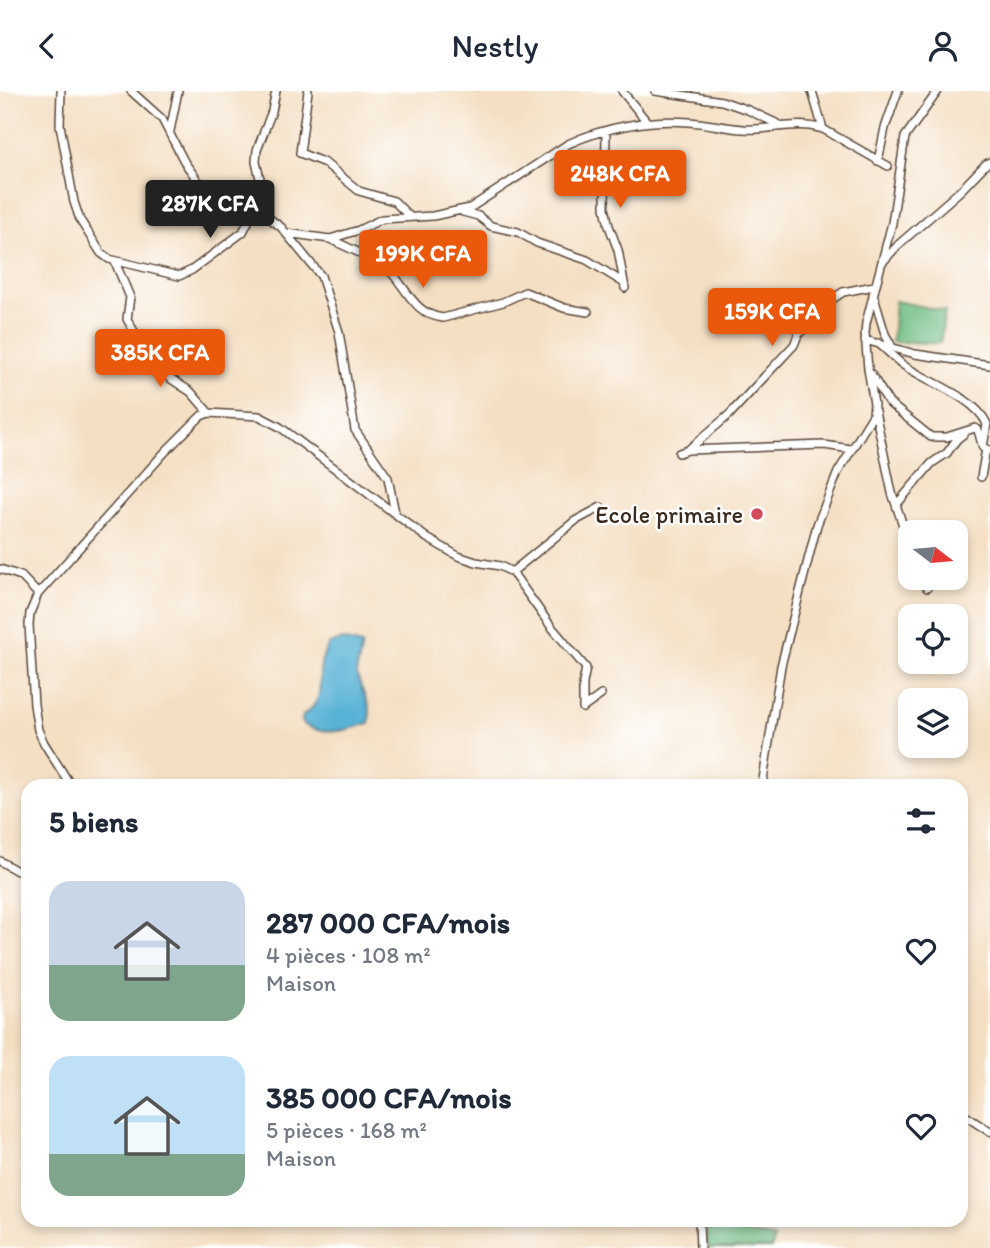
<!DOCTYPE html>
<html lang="fr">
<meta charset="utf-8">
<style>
:root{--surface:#fff;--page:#f2f2f3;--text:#1f2937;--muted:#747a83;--accent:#ea580c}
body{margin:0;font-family:Itim,sans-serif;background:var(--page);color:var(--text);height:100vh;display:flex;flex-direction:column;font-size:26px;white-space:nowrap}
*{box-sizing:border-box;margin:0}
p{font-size:23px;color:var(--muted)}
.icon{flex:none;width:38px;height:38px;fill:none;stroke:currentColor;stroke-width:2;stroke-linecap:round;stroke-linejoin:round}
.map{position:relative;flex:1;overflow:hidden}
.details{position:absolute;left:21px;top:688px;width:947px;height:448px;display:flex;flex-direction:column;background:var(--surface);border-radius:21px;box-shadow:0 4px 10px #0003}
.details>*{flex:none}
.needle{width:46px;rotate:106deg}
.tools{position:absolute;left:898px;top:429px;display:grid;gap:14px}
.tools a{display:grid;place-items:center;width:70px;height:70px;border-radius:14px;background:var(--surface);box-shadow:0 4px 10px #0003;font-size:35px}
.price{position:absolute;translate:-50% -60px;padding:0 16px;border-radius:7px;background:var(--accent);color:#fff;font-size:23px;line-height:46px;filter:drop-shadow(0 2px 4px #0008)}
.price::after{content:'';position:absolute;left:50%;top:42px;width:21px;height:16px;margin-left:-10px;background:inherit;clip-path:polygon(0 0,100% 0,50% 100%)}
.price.active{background:#222;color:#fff}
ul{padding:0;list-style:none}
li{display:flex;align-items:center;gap:21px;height:175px;padding:0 28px}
li span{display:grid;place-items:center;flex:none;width:196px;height:140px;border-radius:21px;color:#555}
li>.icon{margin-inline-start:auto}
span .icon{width:84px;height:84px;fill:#fffc;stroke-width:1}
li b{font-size:30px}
h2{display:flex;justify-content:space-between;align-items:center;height:84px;padding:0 28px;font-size:30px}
header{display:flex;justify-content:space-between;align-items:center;height:91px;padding:0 28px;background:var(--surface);font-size:32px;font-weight:600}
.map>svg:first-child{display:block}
.forest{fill:#72be86;stroke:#567452;stroke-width:2}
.water{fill:#58b2d5;stroke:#4a6e7a;stroke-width:2}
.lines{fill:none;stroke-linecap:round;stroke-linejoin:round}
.minor-casing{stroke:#574537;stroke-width:10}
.minor{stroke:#fff;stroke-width:7}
.poi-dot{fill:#d1495b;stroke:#fff;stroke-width:2.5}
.labels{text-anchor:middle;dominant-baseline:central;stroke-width:5;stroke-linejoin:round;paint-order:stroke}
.poi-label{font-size:24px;fill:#3b2a1e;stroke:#fff;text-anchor:end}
</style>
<header><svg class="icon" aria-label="back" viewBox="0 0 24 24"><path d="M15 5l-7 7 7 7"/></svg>Nestly<svg class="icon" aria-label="person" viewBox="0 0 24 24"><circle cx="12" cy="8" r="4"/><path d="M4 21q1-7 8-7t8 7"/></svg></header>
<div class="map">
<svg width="990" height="1157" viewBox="0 0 990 1157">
<rect width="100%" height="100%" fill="#fff"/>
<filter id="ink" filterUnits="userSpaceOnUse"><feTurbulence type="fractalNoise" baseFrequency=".0143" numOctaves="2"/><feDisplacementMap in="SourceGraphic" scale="14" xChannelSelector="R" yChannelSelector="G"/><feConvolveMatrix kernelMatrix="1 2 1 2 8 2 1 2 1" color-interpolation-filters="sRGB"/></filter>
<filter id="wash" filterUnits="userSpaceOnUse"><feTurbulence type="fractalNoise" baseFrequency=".00686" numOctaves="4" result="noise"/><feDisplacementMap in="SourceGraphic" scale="28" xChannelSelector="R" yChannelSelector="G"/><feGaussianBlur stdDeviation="1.57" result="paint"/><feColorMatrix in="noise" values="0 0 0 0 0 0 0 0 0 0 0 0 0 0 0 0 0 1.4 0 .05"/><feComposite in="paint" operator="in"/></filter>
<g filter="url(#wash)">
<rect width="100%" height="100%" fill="#f4dfc3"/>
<path class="forest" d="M895,210L945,220L940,252L892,251Z
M706,1135L774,1147L772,1157H708Z"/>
<path class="water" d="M342,549L362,554L356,583L370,619L369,632C348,639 322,647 302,632L303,624C328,608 316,591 322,569C323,564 327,558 329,553Z"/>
</g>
<g filter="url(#ink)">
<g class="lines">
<g class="minor-casing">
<path id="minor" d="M61,0L60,34L74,111L80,129L101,162L109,168L179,185L192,179L243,141L248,131L249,118
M131,0L162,28L185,72L198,90L230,111L253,119
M276,0L272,20L257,59L256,71L262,96L253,119L266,125L281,136L321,185L339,241L355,339L388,387L395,422
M308,0L300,62L325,72L359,100L394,110L409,125
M622,0L647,31
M655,0L722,10L748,19L782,35
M812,0L823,38
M170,40L178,0
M606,41L605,117L609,135L618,159L625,197
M878,70L885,37L898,0
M463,121L478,125L491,135L518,141L537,152L587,169L624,192
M286,142L330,148L359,139L382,128L433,125L470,117L568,53C605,36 649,28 689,31C707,32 725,37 743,38C770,40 796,29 823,38L888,75
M330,148L383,173C406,192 411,223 443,227L503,211L525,201L564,217L588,221
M115,171L130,206L127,228L140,251L162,282L191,301L209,322
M882,172L898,154L960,100L986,73L990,71
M873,203L885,243L891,254
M865,249L915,263L990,274
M878,252C887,259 894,267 903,274C926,290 975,306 987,333L983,356
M871,283L889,312L931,346H947L975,337L978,339L983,357L990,359
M875,320L892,402L910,455
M688,359L730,323L754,297L794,254L798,244L834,207L843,201L874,195
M679,362L688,359L824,354L851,358
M981,386L986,358
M897,413L932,372L947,362L957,348L965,342
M0,478L21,485L38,503
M512,481L575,430L601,416
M923,486L927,497
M583,617L601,604
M71,695L44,652L38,639L34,614L29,534L30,522L38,503L165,361L201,325L209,322L259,325L280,336L427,447L458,465L476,471L500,475L512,481L550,534L586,577L583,592V617
M762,695L781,575L817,434L838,381L873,324L874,313L868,278L865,242L866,232L892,132L905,46L938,0
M0,770L17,780L28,778
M961,1022L990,1041
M699,1129L700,1157"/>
</g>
<use href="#minor" class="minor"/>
</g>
</g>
<circle class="poi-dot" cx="757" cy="423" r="7"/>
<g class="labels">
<g class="poi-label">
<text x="743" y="423">Ecole primaire</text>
</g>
</g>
</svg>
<div class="tools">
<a><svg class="needle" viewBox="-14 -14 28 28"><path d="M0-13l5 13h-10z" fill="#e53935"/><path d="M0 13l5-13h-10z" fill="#747a83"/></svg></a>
<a><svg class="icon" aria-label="locate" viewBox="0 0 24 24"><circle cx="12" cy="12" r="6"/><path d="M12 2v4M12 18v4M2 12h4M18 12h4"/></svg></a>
<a><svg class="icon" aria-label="layers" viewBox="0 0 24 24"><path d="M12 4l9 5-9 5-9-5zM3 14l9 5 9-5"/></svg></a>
</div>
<b class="price" style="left:620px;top:119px">248K CFA</b>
<b class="price active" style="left:210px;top:149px">287K CFA</b>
<b class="price" style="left:423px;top:199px">199K CFA</b>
<b class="price" style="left:772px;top:257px">159K CFA</b>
<b class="price" style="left:160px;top:298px">385K CFA</b>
<section class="details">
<h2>5 biens<svg class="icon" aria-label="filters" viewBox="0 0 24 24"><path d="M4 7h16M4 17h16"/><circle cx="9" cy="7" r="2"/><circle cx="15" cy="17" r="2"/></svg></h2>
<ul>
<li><span style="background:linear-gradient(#c9d6e8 60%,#7fa58c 0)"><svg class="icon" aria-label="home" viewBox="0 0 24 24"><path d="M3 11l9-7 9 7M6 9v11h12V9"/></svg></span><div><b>287 000 CFA/mois</b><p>4 pièces · 108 m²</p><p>Maison</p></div><svg class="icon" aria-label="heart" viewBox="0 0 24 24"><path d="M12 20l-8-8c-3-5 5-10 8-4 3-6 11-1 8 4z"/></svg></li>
<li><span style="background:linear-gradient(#bfe0f5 70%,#7fa58c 0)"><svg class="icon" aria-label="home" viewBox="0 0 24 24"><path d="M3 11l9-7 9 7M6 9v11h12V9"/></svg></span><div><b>385 000 CFA/mois</b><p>5 pièces · 168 m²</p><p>Maison</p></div><svg class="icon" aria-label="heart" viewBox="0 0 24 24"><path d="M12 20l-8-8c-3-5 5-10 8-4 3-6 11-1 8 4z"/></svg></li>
</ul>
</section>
</div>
